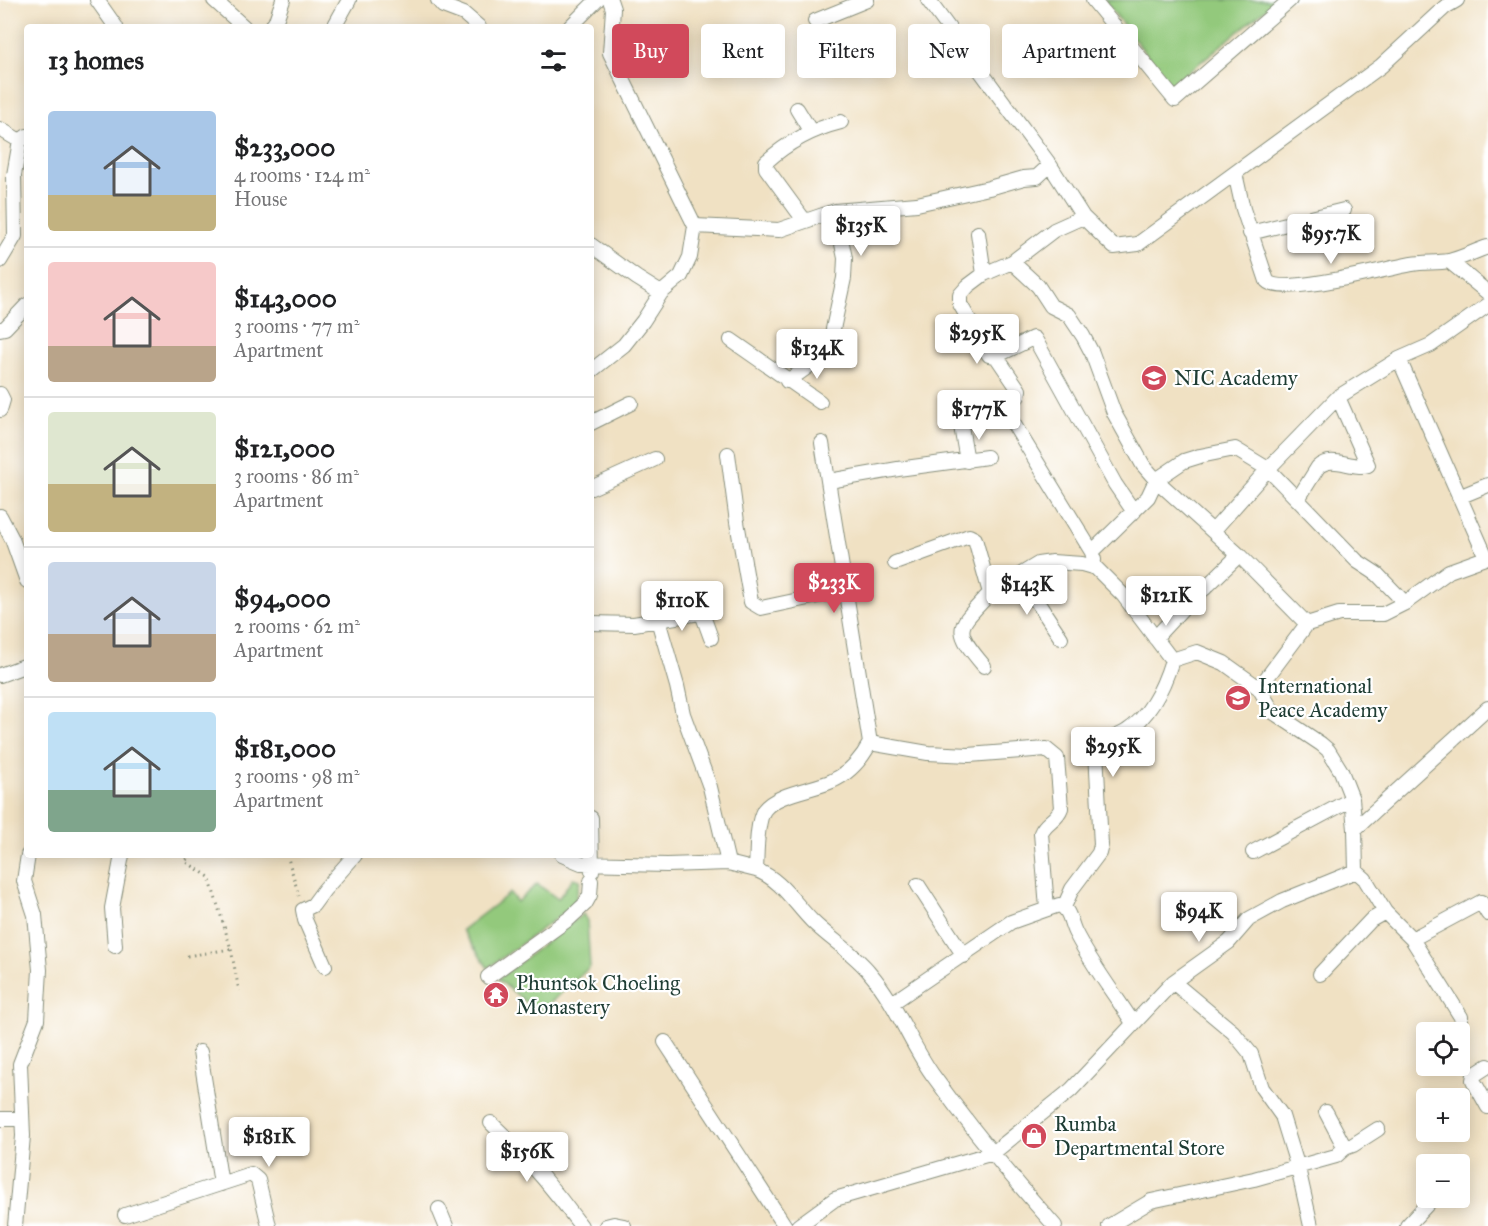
<!DOCTYPE html>
<meta charset="utf-8">
<style>
:root{--surface:#fff;--page:#f2f2f2;--text:#202124;--muted:#757577;--line:#e0e0e0;--accent:#d1495b}
body{margin:0;font-family:"IM FELL Great Primer",serif;background:var(--page);color:var(--text);height:100vh;display:flex;flex-direction:column;font-size:22px;white-space:nowrap}
*{box-sizing:border-box;margin:0}
p{font-size:20px;color:var(--muted)}
.icon{flex:none;width:33px;height:33px;fill:none;stroke:currentColor;stroke-width:2;stroke-linecap:round;stroke-linejoin:round}
.map{position:relative;flex:1;overflow:hidden}
.panel{position:absolute;left:24px;top:24px;width:570px;height:834px;display:flex;flex-direction:column;background:var(--surface);border-radius:6px;box-shadow:0 3px 15px #0003}
.panel>*{flex:none}
.banner{position:absolute;left:612px;top:24px;width:570px;height:54px;display:flex;gap:12px}
.tools{position:absolute;left:1416px;top:1022px;display:grid;gap:12px}
.tools a{display:grid;place-items:center;width:54px;height:54px;border-radius:6px;background:var(--surface);box-shadow:0 3px 15px #0003;font-size:30px}
.price{position:absolute;translate:-50% -51px;padding:0 14px;border-radius:6px;background:#fff;color:#222;font-size:20px;line-height:39px;filter:drop-shadow(0 2px 3px #0008)}
.price::after{content:'';position:absolute;left:50%;top:36px;width:18px;height:14px;margin-left:-9px;background:inherit;clip-path:polygon(0 0,100% 0,50% 100%)}
.price.active{background:var(--accent);color:#fff}
ul{padding:0;list-style:none}
li{display:flex;align-items:center;gap:18px;height:150px;padding:0 24px}
li+li{border-top:2px solid var(--line)}
li span{display:grid;place-items:center;flex:none;width:168px;height:120px;border-radius:6px;color:#555}
li>.icon{margin-inline-start:auto}
span .icon{width:72px;height:72px;fill:#fffc;stroke-width:1}
li b{font-size:26px}
h2{display:flex;justify-content:space-between;align-items:center;height:72px;padding:0 24px;font-size:26px}
.pill{padding:0 21px;border-radius:6px;background:var(--surface);box-shadow:0 3px 15px #0003;font-size:21px;line-height:54px}
.pill.active{background:var(--accent);color:#fff}
.map>svg:first-child{display:block}
.green{fill:#93c97b;stroke:#598358;stroke-width:1.5}
.lines{fill:none;stroke-linecap:round;stroke-linejoin:round}
.minor-casing{stroke:#888f7c;stroke-width:16}
.path{stroke:#888f7c;stroke-width:3;stroke-dasharray:1.5 4.5;stroke-linecap:butt}
.minor{stroke:#fff;stroke-width:14}
.labels{text-anchor:middle;dominant-baseline:central;stroke-width:4.5;stroke-linejoin:round;paint-order:stroke}
.poi-label{font-size:21px;fill:#1f3d34;stroke:#fff;text-anchor:start}
</style>
<div class="map">
<svg width="1488" height="1226" viewBox="0 0 1488 1226">
<rect width="100%" height="100%" fill="#fff"/>
<filter id="ink" filterUnits="userSpaceOnUse"><feTurbulence type="fractalNoise" baseFrequency=".0167" numOctaves="2"/><feDisplacementMap in="SourceGraphic" scale="12" xChannelSelector="R" yChannelSelector="G"/><feConvolveMatrix kernelMatrix="1 2 1 2 8 2 1 2 1" color-interpolation-filters="sRGB"/></filter>
<filter id="wash" filterUnits="userSpaceOnUse"><feTurbulence type="fractalNoise" baseFrequency=".008" numOctaves="4" result="noise"/><feDisplacementMap in="SourceGraphic" scale="24" xChannelSelector="R" yChannelSelector="G"/><feGaussianBlur stdDeviation="1.35" result="paint"/><feColorMatrix in="noise" values="0 0 0 0 0 0 0 0 0 0 0 0 0 0 0 0 0 1.4 0 .05"/><feComposite in="paint" operator="in"/></filter>
<g filter="url(#wash)">
<rect width="100%" height="100%" fill="#f0e1c3"/>
<path class="green" d="M1104,0H1277L1171,86Z
M573,878L580,880L575,902L570,908L488,968L462,930L510,893L517,902L537,884L558,899Z
M583,914L587,920L590,967L539,1013L498,979Z"/>
</g>
<g filter="url(#ink)">
<g class="lines">
<g class="minor-casing">
<path id="minor" d="M97,0L116,27
M214,0L244,27
M438,0L443,6L464,14L479,27
M928,0L1050,165L1083,217L1114,247L1138,244L1381,66L1445,7L1457,0
M1093,0L1175,100L1290,0
M815,21L867,0
M271,27L275,23L283,0
M334,27L349,0
M570,27L597,0
M797,109L811,132
M0,129L20,141
M1235,173L1243,209L1267,281C1282,297 1387,268 1412,264C1424,262 1437,263 1449,261C1462,258 1475,251 1488,247
M1083,217L1054,230L1012,262L984,274L968,286L960,295V304L989,355L996,356L1033,338L1035,339L1115,484L1134,512
M804,220L766,168V162C788,142 813,129 841,122
M695,226L779,230L835,211L917,204L989,188L1024,178L1037,177L1050,165
M978,233L984,274
M1250,233L1344,210
M591,245L637,278L661,293
M0,261L15,236L14,175L20,141L27,136
M1449,261L1488,293
M1012,262L1038,286L1051,306L1069,315L1083,336L1092,353L1114,413L1143,465L1156,480L1239,555L1307,624
M0,329L5,328L27,305
M731,340L820,402
M996,356L1019,390L1018,396L1005,410L1092,552L1094,560
M1399,359L1486,557
M591,371L624,345L643,321L661,293L681,276L690,257L695,226L610,53L613,9L610,0
M787,381C803,371 819,360 830,343L844,278L845,258L835,211
M0,394L3,400L0,410
M591,423L631,403
M961,426L967,461
M822,443L870,743C861,760 850,773 832,781C813,790 777,793 764,810C756,823 757,854 756,870C781,879 794,903 812,921C830,939 854,953 870,973C896,1003 909,1041 932,1074C970,1127 1012,1178 1055,1226
M728,454L737,522L751,602L761,608L846,590
M829,481L898,469L987,457
M591,488L655,459
M1459,497L1488,485
M1298,499L1318,467C1333,454 1352,470 1368,465L1338,397
M0,516L12,539L27,581
M1213,531L1268,469L1338,397L1399,359L1431,345L1488,305
M1092,552L1148,497L1156,480L1184,461L1200,456L1235,449L1268,469L1357,561L1377,574L1405,603
M895,563L969,536L975,539L990,593L1038,564L1052,562L1082,564L1096,568L1123,595L1172,660L1197,652L1224,663L1259,688L1307,624L1339,614H1383L1405,603L1449,571L1488,557
M1020,576L1061,638
M658,620L699,613L703,616L711,638
M591,623L634,624L658,620L677,686L683,714L710,787L728,863
M1155,638L1194,596L1205,588L1239,555
M984,666C951,627 958,628 990,593
M0,675L27,665
M1259,688L1273,712L1321,744L1328,750L1341,771L1352,799L1355,829L1356,871L1365,879L1385,912L1412,939L1461,1017
M870,743L928,753L969,755L1046,749L1057,758L1061,808C1057,820 1045,822 1041,833L1047,908
M591,818L592,871
M1355,829L1488,708
M1253,852L1352,799
M562,855L581,863L667,865L728,863L756,870
M918,885L964,956
M1064,907L1072,889L1099,853L1101,845L1096,751C1102,738 1116,739 1127,731C1151,715 1164,686 1172,660
M1412,939L1481,902L1488,914
M115,946L112,908L122,855
M325,966L305,920L303,910L313,905L324,890L355,855
M1320,974L1371,920L1385,912
M488,977L570,918L585,904L590,895L591,881
M892,1003L1011,922L1059,905C1070,909 1070,922 1075,932C1091,964 1114,993 1133,1023
M665,1042L785,1226
M200,1052L221,1184
M1488,1066L1474,1075L1473,1080L1488,1107
M0,1119H22
M491,1123C525,1155 554,1189 581,1226
M1345,1148L1353,1145L1378,1129
M439,1209L446,1226
M125,1215L251,1174L258,1180L269,1226
M15,1226L23,1136L20,1064L37,1020L40,970L35,915L24,881L28,855
M606,1226L614,1224L624,1226
M798,1226L835,1199L993,1153L1071,1090L1173,982
M1109,1226L1151,1201L1254,1179L1336,1156L1345,1148L1326,1112
M1311,1226L1298,1168L1282,1116L1262,1088L1251,1054L1233,1032L1173,982L1229,942L1249,919L1282,901L1356,871
M1407,1226L1434,1197"/>
</g>
<path class="path" d="M192,855L185,861L209,877L231,949L239,991
M287,855L299,896
M187,956L231,949"/>
<use href="#minor" class="minor"/>
</g>
</g>
<defs>
<g id="school-disc" transform="scale(1.35)"><circle r="9.5" fill="#d1495b" stroke="#fff"/><path d="M0-5L7-2L0 1L-7-2ZM-4 1L0 2.5L4 1V4Q0 6-4 4Z" fill="#fff"/></g>
<g id="temple-disc" transform="scale(1.35)"><circle r="9.5" fill="#d1495b" stroke="#fff"/><path d="M0-6L5-2H3V0L6.5 2.5H4V6H1.5V3h-3V6H-4V2.5H-6.5L-3 0V-2H-5Z" fill="#fff"/></g>
<g id="shop-disc" transform="scale(1.35)"><circle r="9.5" fill="#d1495b" stroke="#fff"/><path d="M-5-2.5h2.3a2.7 3.5 0 0 1 5.4 0H5L5.5 6h-11ZM-1.5-2.5h3a1.5 2.3 0 0 0-3 0Z" fill="#fff"/></g>
</defs>
<g fill-rule="evenodd">
<use href="#school-disc" x="1154" y="378"/>
<use href="#school-disc" x="1238" y="698"/>
<use href="#temple-disc" x="496" y="995"/>
<use href="#shop-disc" x="1034" y="1136"/>
</g>
<g class="labels">
<g class="poi-label">
<text x="1174" y="378">NIC Academy</text>
<text x="1258" y="686">International<tspan x="1258" dy="24">Peace Academy</tspan></text>
<text x="516" y="983">Phuntsok Choeling<tspan x="516" dy="24">Monastery</tspan></text>
<text x="1054" y="1124">Rumba<tspan x="1054" dy="24">Departmental Store</tspan></text>
</g>
</g>
</svg>
<div class="tools">
<a><svg class="icon" aria-label="locate" viewBox="0 0 24 24"><circle cx="12" cy="12" r="6"/><path d="M12 2v4M12 18v4M2 12h4M18 12h4"/></svg></a>
<a>+</a>
<a>−</a>
</div>
<b class="price" style="left:861px;top:257px">$135K</b>
<b class="price" style="left:1331px;top:265px">$95.7K</b>
<b class="price" style="left:977px;top:365px">$295K</b>
<b class="price" style="left:817px;top:380px">$134K</b>
<b class="price" style="left:979px;top:441px">$177K</b>
<b class="price active" style="left:834px;top:614px">$233K</b>
<b class="price" style="left:1027px;top:616px">$143K</b>
<b class="price" style="left:1166px;top:627px">$121K</b>
<b class="price" style="left:682px;top:632px">$110K</b>
<b class="price" style="left:1113px;top:778px">$295K</b>
<b class="price" style="left:1199px;top:943px">$94K</b>
<b class="price" style="left:269px;top:1168px">$181K</b>
<b class="price" style="left:527px;top:1183px">$156K</b>
<div class="banner">
<a class="pill active">Buy</a>
<a class="pill">Rent</a>
<a class="pill">Filters</a>
<a class="pill">New</a>
<a class="pill">Apartment</a>
</div>
<section class="panel">
<h2>13 homes<svg class="icon" aria-label="filters" viewBox="0 0 24 24"><path d="M4 7h16M4 17h16"/><circle cx="9" cy="7" r="2"/><circle cx="15" cy="17" r="2"/></svg></h2>
<ul>
<li><span style="background:linear-gradient(#a9c7e8 70%,#c2b280 0)"><svg class="icon" aria-label="home" viewBox="0 0 24 24"><path d="M3 11l9-7 9 7M6 9v11h12V9"/></svg></span><div><b>$233,000</b><p>4 rooms · 124 m²</p><p>House</p></div></li>
<li><span style="background:linear-gradient(#f6c9c9 70%,#b9a48a 0)"><svg class="icon" aria-label="home" viewBox="0 0 24 24"><path d="M3 11l9-7 9 7M6 9v11h12V9"/></svg></span><div><b>$143,000</b><p>3 rooms · 77 m²</p><p>Apartment</p></div></li>
<li><span style="background:linear-gradient(#dfe7d0 60%,#c2b280 0)"><svg class="icon" aria-label="home" viewBox="0 0 24 24"><path d="M3 11l9-7 9 7M6 9v11h12V9"/></svg></span><div><b>$121,000</b><p>3 rooms · 86 m²</p><p>Apartment</p></div></li>
<li><span style="background:linear-gradient(#c9d6e8 60%,#b9a48a 0)"><svg class="icon" aria-label="home" viewBox="0 0 24 24"><path d="M3 11l9-7 9 7M6 9v11h12V9"/></svg></span><div><b>$94,000</b><p>2 rooms · 62 m²</p><p>Apartment</p></div></li>
<li><span style="background:linear-gradient(#bfe0f5 65%,#7fa58c 0)"><svg class="icon" aria-label="home" viewBox="0 0 24 24"><path d="M3 11l9-7 9 7M6 9v11h12V9"/></svg></span><div><b>$181,000</b><p>3 rooms · 98 m²</p><p>Apartment</p></div></li>
</ul>
</section>
</div>
